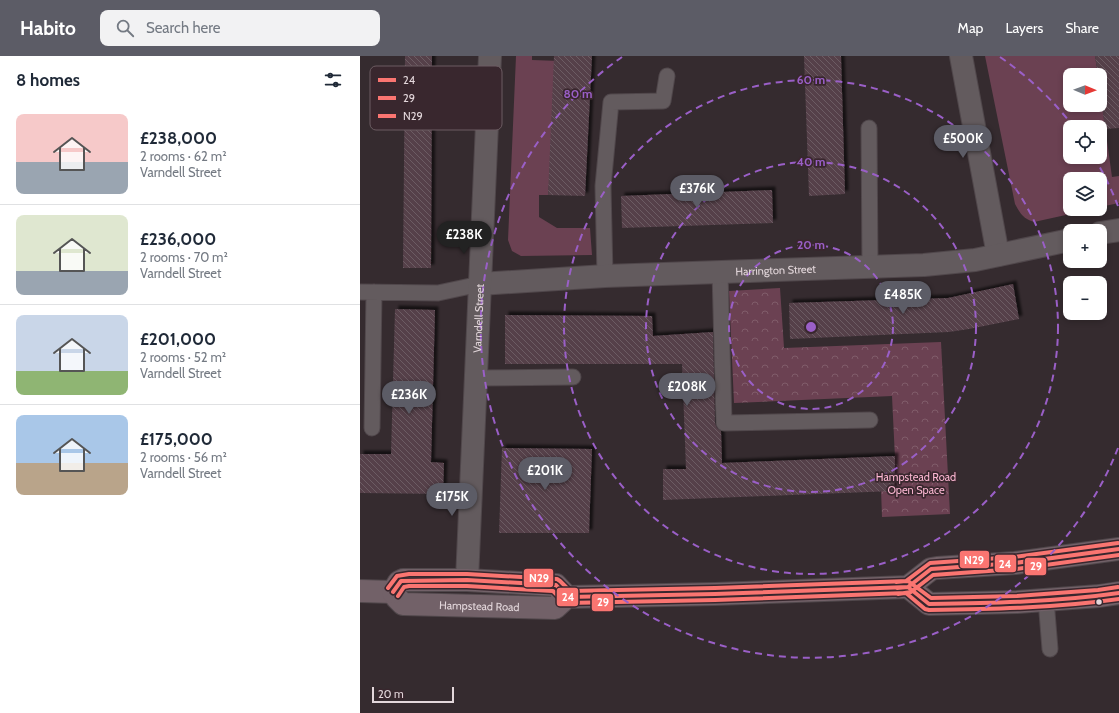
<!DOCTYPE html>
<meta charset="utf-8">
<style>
:root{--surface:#fff;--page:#f2f2f3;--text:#1f2937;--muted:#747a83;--line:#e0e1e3;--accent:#5c5c66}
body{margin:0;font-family:Cabin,sans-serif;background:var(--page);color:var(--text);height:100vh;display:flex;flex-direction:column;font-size:15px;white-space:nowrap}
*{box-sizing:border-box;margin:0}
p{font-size:13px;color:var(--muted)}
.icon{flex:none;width:22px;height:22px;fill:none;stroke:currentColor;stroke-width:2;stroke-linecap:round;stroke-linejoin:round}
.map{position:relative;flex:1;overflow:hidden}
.details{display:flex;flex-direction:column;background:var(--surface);width:360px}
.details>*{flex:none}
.needle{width:26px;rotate:91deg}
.tools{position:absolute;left:703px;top:12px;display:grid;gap:8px}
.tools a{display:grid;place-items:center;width:44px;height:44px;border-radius:8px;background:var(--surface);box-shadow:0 2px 6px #0003;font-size:20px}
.scale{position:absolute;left:12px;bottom:10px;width:82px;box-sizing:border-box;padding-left:4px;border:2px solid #e3d7db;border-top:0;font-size:11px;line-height:14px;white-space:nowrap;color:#e3d7db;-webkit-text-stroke:3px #39272e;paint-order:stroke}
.price{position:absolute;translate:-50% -34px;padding:0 9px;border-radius:14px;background:var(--accent);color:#fff;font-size:13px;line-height:26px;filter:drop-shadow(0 1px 2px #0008)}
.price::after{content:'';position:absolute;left:50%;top:24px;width:12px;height:9px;margin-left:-6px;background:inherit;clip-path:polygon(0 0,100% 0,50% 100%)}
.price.active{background:#222;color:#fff}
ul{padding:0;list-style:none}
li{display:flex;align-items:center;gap:12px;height:100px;padding:0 16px}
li+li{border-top:1px solid var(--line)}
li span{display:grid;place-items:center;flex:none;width:112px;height:80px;border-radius:8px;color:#555}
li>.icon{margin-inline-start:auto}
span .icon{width:48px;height:48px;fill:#fffc;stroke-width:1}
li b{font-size:17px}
h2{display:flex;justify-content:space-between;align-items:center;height:48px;padding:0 16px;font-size:17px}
header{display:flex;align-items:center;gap:24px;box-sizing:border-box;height:56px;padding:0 20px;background:var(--accent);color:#fff}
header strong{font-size:19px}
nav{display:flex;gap:22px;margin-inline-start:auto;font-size:14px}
.search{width:280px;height:36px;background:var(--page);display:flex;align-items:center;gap:10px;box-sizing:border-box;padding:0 14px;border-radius:8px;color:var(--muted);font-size:15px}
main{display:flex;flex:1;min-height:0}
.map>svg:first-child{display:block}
.park{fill:url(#park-crowns)}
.garden{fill:#6b4152;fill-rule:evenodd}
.building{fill:url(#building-back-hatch);filter:url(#shadow)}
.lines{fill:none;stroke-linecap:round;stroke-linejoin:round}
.lane-casing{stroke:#50474b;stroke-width:17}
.street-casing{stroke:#50474b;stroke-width:24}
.highway-casing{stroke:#50474b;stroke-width:24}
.lane{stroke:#635b5e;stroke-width:15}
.street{stroke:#635b5e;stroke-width:22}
.highway{stroke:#726168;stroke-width:22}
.bus-1-casing{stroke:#39272e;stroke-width:7}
.bus-2-casing{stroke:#39272e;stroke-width:7}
.bus-3-casing{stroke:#39272e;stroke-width:7}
.bus-1{stroke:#fa7571;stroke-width:4}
.bus-2{stroke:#fa7571;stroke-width:4}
.bus-3{stroke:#fa7571;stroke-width:4}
.ring{fill:none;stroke:#9a5fc7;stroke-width:2;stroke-dasharray:7 5}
.bus-dot{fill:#e3d7db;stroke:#39272e;stroke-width:1.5}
.labels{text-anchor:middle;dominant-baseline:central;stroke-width:3.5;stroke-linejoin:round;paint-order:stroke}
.street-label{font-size:11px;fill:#e3d7db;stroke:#39272e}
.park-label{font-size:11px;fill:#fcb7d2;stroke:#39272e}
.key{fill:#39272e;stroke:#6c5c62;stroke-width:1}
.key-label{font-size:11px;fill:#e3d7db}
.centre{fill:#9a5fc7;stroke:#39272e;stroke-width:2}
.ring-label{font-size:12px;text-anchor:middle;font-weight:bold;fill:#9a5fc7;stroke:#39272e;stroke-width:3.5;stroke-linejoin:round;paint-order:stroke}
.line-badge{stroke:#39272e;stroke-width:1.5}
.badge-label{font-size:11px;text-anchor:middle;font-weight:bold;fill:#fff}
</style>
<header>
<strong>Habito</strong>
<div class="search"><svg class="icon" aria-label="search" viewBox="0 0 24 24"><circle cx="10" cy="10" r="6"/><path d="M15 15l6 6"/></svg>Search here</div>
<nav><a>Map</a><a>Layers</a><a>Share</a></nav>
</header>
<main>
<section class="details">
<h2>8 homes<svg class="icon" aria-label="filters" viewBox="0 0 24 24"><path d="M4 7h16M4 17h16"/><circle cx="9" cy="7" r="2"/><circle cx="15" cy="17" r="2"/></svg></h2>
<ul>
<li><span style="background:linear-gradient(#f6c9c9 60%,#9aa5b1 0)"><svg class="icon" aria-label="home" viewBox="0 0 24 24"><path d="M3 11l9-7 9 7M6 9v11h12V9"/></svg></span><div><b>£238,000</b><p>2 rooms · 62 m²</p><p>Varndell Street</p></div></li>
<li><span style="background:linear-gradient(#dfe7d0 70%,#9aa5b1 0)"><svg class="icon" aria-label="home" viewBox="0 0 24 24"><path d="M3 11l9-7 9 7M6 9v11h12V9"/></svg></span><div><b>£236,000</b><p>2 rooms · 70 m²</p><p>Varndell Street</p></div></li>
<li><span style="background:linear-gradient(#c9d6e8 70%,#8fb573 0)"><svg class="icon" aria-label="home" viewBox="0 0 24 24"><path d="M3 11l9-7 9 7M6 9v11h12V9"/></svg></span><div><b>£201,000</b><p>2 rooms · 52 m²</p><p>Varndell Street</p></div></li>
<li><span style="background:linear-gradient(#a9c7e8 60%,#b9a48a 0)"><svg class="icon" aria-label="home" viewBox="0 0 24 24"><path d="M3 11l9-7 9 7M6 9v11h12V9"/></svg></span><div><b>£175,000</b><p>2 rooms · 56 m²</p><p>Varndell Street</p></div></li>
</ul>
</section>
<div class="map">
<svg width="759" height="657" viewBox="0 0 759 657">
<defs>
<pattern id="park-crowns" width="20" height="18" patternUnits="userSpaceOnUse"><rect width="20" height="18" fill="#6b4152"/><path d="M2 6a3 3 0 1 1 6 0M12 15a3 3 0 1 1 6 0" fill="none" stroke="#805c6a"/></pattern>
<pattern id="building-back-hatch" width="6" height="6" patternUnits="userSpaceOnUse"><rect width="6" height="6" fill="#544049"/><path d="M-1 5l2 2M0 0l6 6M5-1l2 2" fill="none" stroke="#6c5b63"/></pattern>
<filter id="shadow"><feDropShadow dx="3.5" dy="-3.5" stdDeviation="1" flood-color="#0009"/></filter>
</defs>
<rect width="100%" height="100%" fill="#352b2f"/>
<path class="park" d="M420,232L424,292L581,286L590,458L522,461L520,403L535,402L532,340L374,347L369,235Z"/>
<path class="garden" d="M156,0H172V4L200,5L188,139H179V161L197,172H230L232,199L161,200L152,195L148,184Z
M625,0H735L738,19H710V49H740V34L752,121L759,120V147L740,151V123H710V153H733L674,166C663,163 660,157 655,148ZM710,71H740V101H710Z"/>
<path class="building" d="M45,0H72L71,212H43Z
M194,0H232L225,140L188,139Z
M444,0H481L485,138L449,140Z
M735,0H759V72L745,73L740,34V19H738Z
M412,134L413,167L262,172L261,140Z
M653,228L659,263L609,273L589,276L430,283L429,247L588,242Z
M35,253L75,254L71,406L84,407L83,438L0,437V398H31Z
M145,259L292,260L293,280L353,276L355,367L357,372L361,375L362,407L535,400L534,435L303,444V413H326L322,308H145Z
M142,392L232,393L229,477H139Z"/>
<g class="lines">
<g class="lane-casing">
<path id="lane" d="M509,72L510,210
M360,216L364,367L510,364
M245,220L243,130L251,46L303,45L307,20
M0,236L78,237L120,228
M116,322L213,321
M12,372L14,236
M686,544L690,593"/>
</g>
<g class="street-casing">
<g id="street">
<path d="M601,0L638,199"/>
<path d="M740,177L759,174"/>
<path id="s1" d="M120,228L245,220L564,209L615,204L710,184"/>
<path id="s2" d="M107,524L130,0"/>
</g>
</g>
<g class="highway-casing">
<g id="highway">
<path d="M548,531L569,548L657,546L739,540L759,537"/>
<path d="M0,535L33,536"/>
<path id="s3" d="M33,536L37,542L43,548L195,552L207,541L355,538L548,531L571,513L577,512L655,507L759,493"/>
<path d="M33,536L39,526L43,524H107L196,529L207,541"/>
</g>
</g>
<use href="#lane" class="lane"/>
<use href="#street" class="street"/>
<use href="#highway" class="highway"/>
<g class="bus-1-casing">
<path id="bus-1" d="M537,532L548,531L571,513L655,507L759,493
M33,536L41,525L107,524L196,529L207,541L355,538L548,531L569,548C632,547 696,546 759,537"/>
</g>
<g class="bus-2-casing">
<path id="bus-2" d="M538,538L551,536L573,519L656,513L759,499
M38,540L44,531L49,530H107L193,535L203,545L207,547L355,544L546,537L565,553L569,554C632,553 696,552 759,543"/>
</g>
<g class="bus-3-casing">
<path id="bus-3" d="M536,526L546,525L570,507L654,501L758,487
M28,532L37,520L49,518H107L197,523L200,525L210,535L355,532L548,525L571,542L657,540L738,534L758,531"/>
</g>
<use href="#bus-1" class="bus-1"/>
<use href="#bus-2" class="bus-2"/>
<use href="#bus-3" class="bus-3"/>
</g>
<g class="ring">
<circle cx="451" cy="271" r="82"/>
<circle cx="451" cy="271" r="165"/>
<circle cx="451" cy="271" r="247"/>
<path d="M758 392A330 330 0 1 1 262 1M640 1A330 330 0 0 1 713 70M734 101A330 330 0 0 1 758 150"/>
</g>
<circle class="bus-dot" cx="739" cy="546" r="3.5"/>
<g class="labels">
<g class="street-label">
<text stroke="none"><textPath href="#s1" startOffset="296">Harrington Street</textPath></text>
<text stroke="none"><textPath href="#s2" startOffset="262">Varndell Street</textPath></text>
<text stroke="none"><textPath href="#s3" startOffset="92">Hampstead Road</textPath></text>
</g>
<g class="park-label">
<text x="556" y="421">Hampstead Road<tspan x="556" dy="13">Open Space</tspan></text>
</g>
</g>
<rect x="10" y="10" width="132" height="64" rx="6" class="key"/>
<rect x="18" y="22" width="18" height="4" fill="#fa7571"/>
<rect x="18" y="40" width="18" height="4" fill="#fa7571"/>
<rect x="18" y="58" width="18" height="4" fill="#fa7571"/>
<g class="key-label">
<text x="43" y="28">24</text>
<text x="43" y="46">29</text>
<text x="43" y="64">N29</text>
</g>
<circle cx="451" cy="271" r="6" class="centre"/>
<g class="ring-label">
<text x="451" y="28">60 m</text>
<text x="218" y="42">80 m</text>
<text x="451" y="110">40 m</text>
<text x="451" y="193">20 m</text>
</g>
<g class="line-badge">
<rect x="599" y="494" width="31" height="19" rx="4" fill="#fa7571"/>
<rect x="634" y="498" width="23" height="19" rx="4" fill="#fa7571"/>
<rect x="664" y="501" width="23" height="19" rx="4" fill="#fa7571"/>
<rect x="163" y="512" width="31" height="20" rx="4" fill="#fa7571"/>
<rect x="196" y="531" width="23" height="20" rx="4" fill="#fa7571"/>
<rect x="231" y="537" width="23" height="19" rx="4" fill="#fa7571"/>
</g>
<g class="badge-label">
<text x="614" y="508">N29</text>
<text x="645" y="512">24</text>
<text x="676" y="514">29</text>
<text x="179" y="526">N29</text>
<text x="208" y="545">24</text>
<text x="243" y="550">29</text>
</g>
</svg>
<div class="tools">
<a><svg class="needle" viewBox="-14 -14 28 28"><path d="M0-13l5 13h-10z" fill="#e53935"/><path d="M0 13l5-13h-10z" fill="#747a83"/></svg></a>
<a><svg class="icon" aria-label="locate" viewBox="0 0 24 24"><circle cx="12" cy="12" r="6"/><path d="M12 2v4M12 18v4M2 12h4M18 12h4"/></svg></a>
<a><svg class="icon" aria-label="layers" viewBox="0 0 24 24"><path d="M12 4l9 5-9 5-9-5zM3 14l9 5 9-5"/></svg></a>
<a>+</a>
<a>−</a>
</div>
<div class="scale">20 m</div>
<b class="price" style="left:603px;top:103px">£500K</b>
<b class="price" style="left:337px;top:153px">£376K</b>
<b class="price active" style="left:104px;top:199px">£238K</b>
<b class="price" style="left:543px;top:259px">£485K</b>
<b class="price" style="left:327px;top:351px">£208K</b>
<b class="price" style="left:49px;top:359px">£236K</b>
<b class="price" style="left:185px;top:435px">£201K</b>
<b class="price" style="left:92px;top:461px">£175K</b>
</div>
</main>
